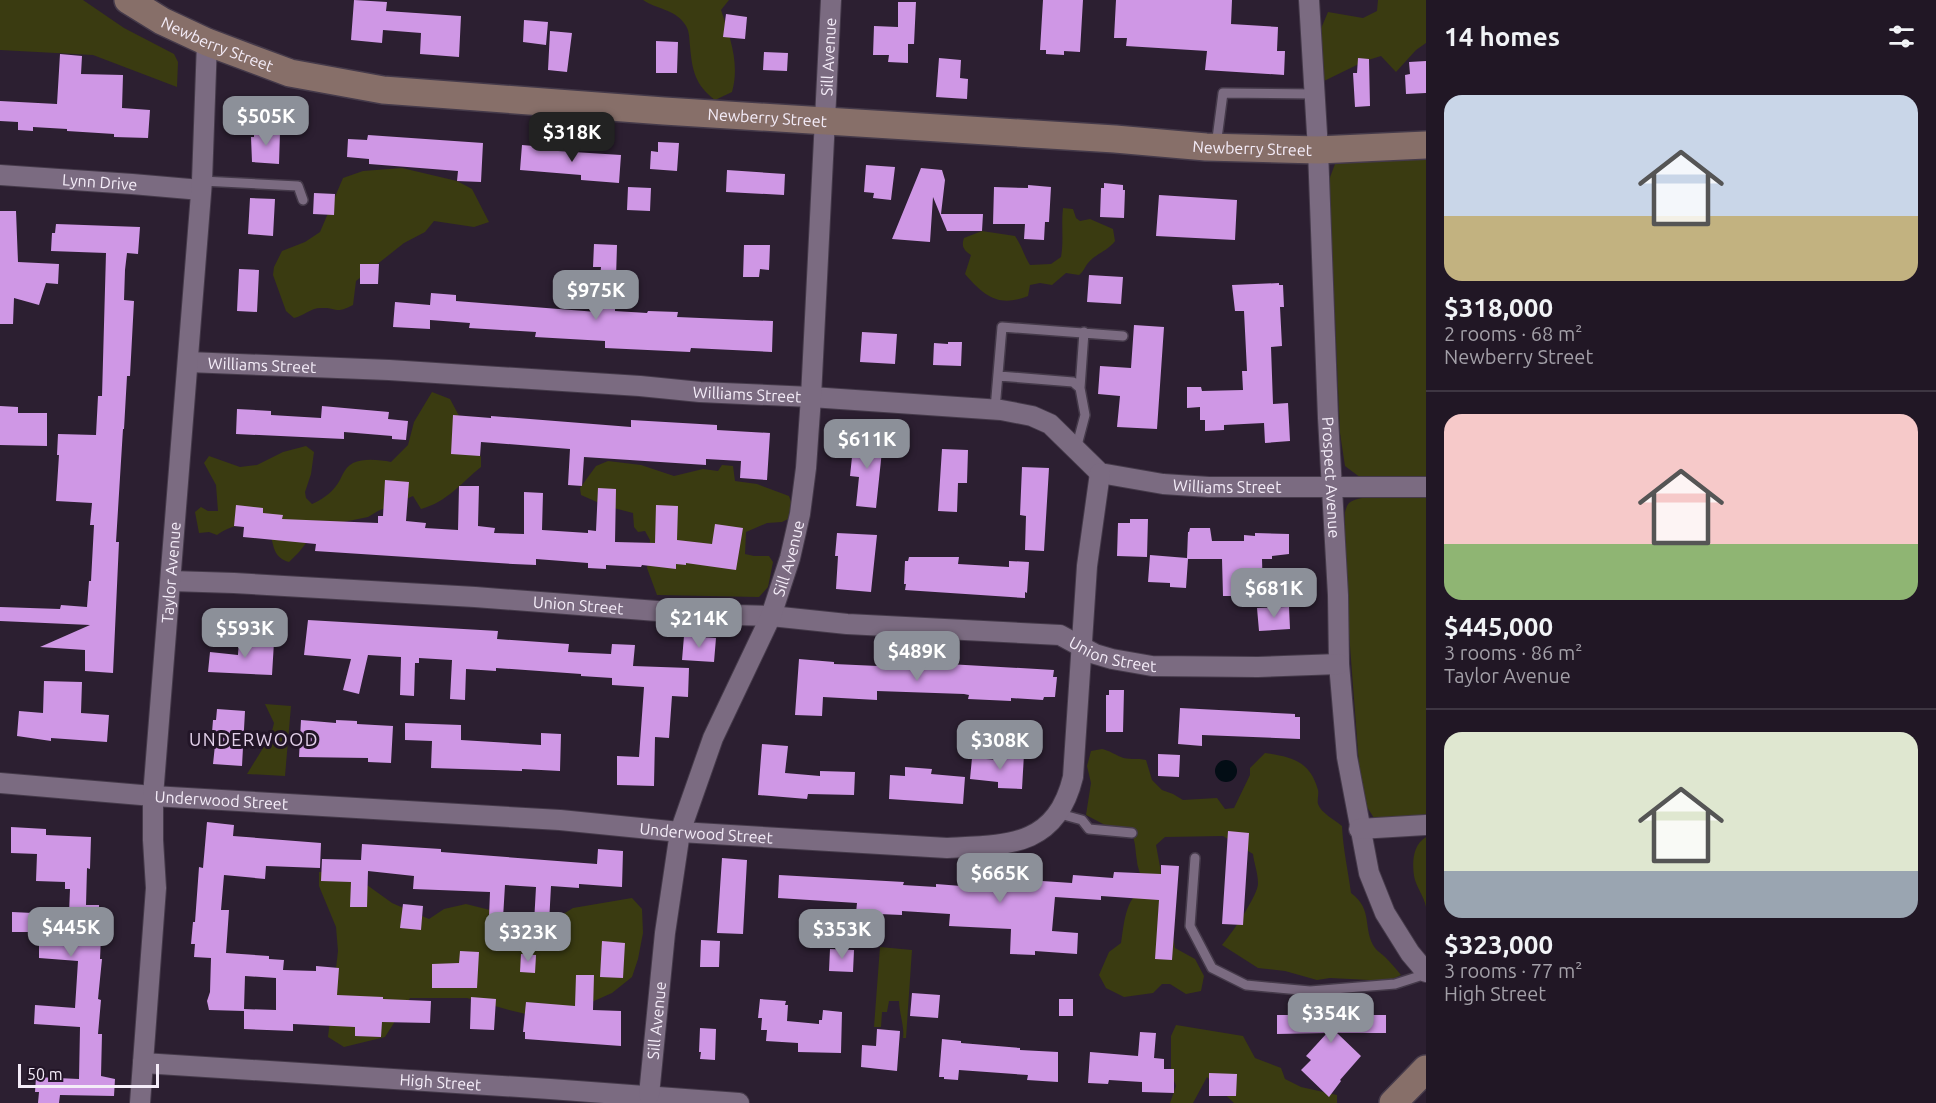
<!DOCTYPE html>
<meta charset="utf-8">
<style>
:root{--surface:#211725;--page:#2d2432;--text:#f1f3f6;--muted:#a29fa7;--line:#3e3642;--accent:#8c9099}
body{margin:0;font-family:Ubuntu,sans-serif;background:var(--page);color:var(--text);height:100vh;display:flex;flex-direction:column;font-size:22px;white-space:nowrap}
*{box-sizing:border-box;margin:0}
p{font-size:20px;color:var(--muted)}
.icon{flex:none;width:33px;height:33px;fill:none;stroke:currentColor;stroke-width:2;stroke-linecap:round;stroke-linejoin:round}
.map{position:relative;flex:1;overflow:hidden}
.panel{display:flex;flex-direction:column;background:var(--surface);width:510px}
.panel>*{flex:none}
.scale{position:absolute;left:18px;bottom:15px;width:141px;box-sizing:border-box;padding-left:6px;border:3px solid #f4ecf8;border-top:0;font-size:16px;line-height:21px;white-space:nowrap;color:#f4ecf8;-webkit-text-stroke:4px #221527;paint-order:stroke}
.price{position:absolute;translate:-50% -51px;padding:0 14px;border-radius:12px;background:var(--accent);color:#fff;font-size:20px;line-height:39px;filter:drop-shadow(0 2px 3px #0008)}
.price::after{content:'';position:absolute;left:50%;top:36px;width:18px;height:14px;margin-left:-9px;background:inherit;clip-path:polygon(0 0,100% 0,50% 100%)}
.price.on{background:#222;color:#fff}
ul{padding:0;list-style:none}
li{display:grid;align-content:center;gap:12px;height:318px;padding:0 18px}
li+li{border-top:2px solid var(--line)}
li span{display:grid;place-items:center;height:186px;border-radius:18px;color:#555}
li>.icon{margin-inline-start:auto}
span .icon{width:108px;height:108px;fill:#fffc;stroke-width:1}
li b{font-size:26px}
h2{display:flex;justify-content:space-between;align-items:center;height:72px;padding:0 18px;font-size:26px}
main{display:flex;flex:1;min-height:0}
.map>svg:first-child{display:block}
.green{fill:#3a3b11}
.water{fill:#030d15}
.building{fill:#cf97e5;fill-rule:evenodd}
.lines{fill:none;stroke-linecap:round;stroke-linejoin:round}
.lane-casing{stroke:#453a4a;stroke-width:12}
.street-casing{stroke:#453a4a;stroke-width:22}
.secondary-casing{stroke:#453a4a;stroke-width:30}
.lane{stroke:#7b6b81;stroke-width:9}
.street{stroke:#7b6b81;stroke-width:20}
.secondary{stroke:#876f69;stroke-width:27}
.labels{text-anchor:middle;dominant-baseline:central;stroke-width:6;stroke-linejoin:round;paint-order:stroke}
.street-label{font-size:16px;fill:#f4ecf8;stroke:#221527}
.neighbourhood-label{font-size:18px;letter-spacing:1.5px;fill:#e3d1ea;stroke:#221527}
</style>
<main>
<div class="map">
<svg width="1426" height="1103" viewBox="0 0 1426 1103">
<rect width="100%" height="100%" fill="#2c1f31"/>
<path class="green" d="M0,0H83L124,28L174,54L178,62L177,87L93,55L0,50Z
M643,0H729L721,10C730,37 740,64 732,92L715,100C695,85 692,70 690,46C689,38 690,30 684,23C674,9 656,9 643,0Z
M1378,0H1426V43L1416,50L1396,72L1381,56L1365,61L1324,81L1322,51L1317,38L1328,12L1363,18L1377,11Z
M1426,157V476L1361,478L1345,466L1340,433L1329,180L1335,164L1350,161Z
M402,168L457,181L472,189L489,222L474,227L434,221L425,232L404,243L356,281L353,305C334,315 338,307 321,308C310,308 304,316 294,318L286,311L273,275L274,267L282,251L305,242L320,232L343,178L363,171Z
M1063,208L1073,209L1076,218L1080,221L1090,219L1113,229L1115,241C1108,251 1095,254 1088,263C1084,268 1084,271 1079,275L1066,273L1052,285L1040,283L1030,285L1028,296C999,308 984,296 965,274L971,255C964,250 961,247 964,238L982,231L1015,236C1022,246 1024,256 1030,265L1051,264L1061,257C1064,240 1061,225 1063,208Z
M432,392L450,399L481,457V467C461,483 447,502 421,509L413,496L378,511L368,517L319,527L299,552L289,562C275,558 274,549 271,536C248,525 240,520 217,535L209,532L199,533L195,512L201,507L208,511H218L216,485L204,463L209,456L240,467L257,465L283,452L306,446L314,452L311,474L305,492L306,498L312,504C321,500 330,494 336,486C342,479 343,468 353,463C364,458 380,460 391,462L408,445L414,422Z
M608,461L641,465L674,476L703,469L718,471L722,465L733,466L735,481L757,484L789,496L793,508L788,519L782,522L767,523L746,532L745,554L754,556H769L773,562L768,587L759,597L657,595L647,568L650,540L645,531L638,532L634,527L633,513L606,506L581,495L580,488L596,466Z
M1426,493V819L1387,820L1374,818L1367,807L1361,791L1345,580V512C1346,509 1347,505 1349,503C1359,494 1411,493 1426,493Z
M265,704L291,706L285,776L247,774L271,735L274,723Z
M1102,749C1110,751 1114,754 1121,757C1127,760 1138,758 1146,760L1152,780L1162,790L1173,794L1183,800L1217,798L1225,809L1234,808L1250,775V768L1265,753C1292,757 1310,761 1318,790C1319,794 1317,800 1318,804C1321,813 1335,820 1342,826C1343,849 1348,870 1351,893C1374,910 1362,929 1375,948C1377,951 1382,954 1385,957C1391,963 1396,969 1401,975L1389,981L1330,978L1317,980L1285,971L1258,968L1222,945C1231,935 1259,894 1258,883C1258,873 1254,863 1253,854L1223,836L1165,837L1156,845L1175,948L1195,959L1204,976L1201,991L1186,994L1170,984H1162L1153,993L1124,997L1106,988L1099,975L1109,952L1121,943C1123,930 1124,917 1129,905C1133,896 1141,890 1141,880C1141,873 1137,867 1137,861C1135,850 1136,845 1132,833L1105,825L1086,815L1091,783L1087,766L1091,751Z
M1426,837V907C1424,896 1416,887 1414,876C1412,861 1413,845 1426,837Z
M319,872H349L392,903L429,919L444,909L466,904L494,911L524,924L560,916L573,908L632,898L642,909L643,933L638,959L632,977L612,993L551,1020L509,1010L467,998H410L385,1037L344,1047L328,1037L338,951L336,927L319,886Z
M880,947L912,950L906,1038H903C905,1029 899,1012 899,1001H889L887,1012H882L881,1027H874Z
M1176,1025L1243,1036L1255,1058L1281,1068L1285,1079L1301,1087L1337,1095V1103H1234L1207,1077L1193,1103H1170L1176,1086L1171,1072V1036Z"/>
<path class="water" d="M1215 771a11 11 0 1 1 22 0a11 11 0 1 1-22 0Z"/>
<path class="building" d="M354,0L387,2L386,11L461,16L459,57L420,54L421,33L383,30L382,43L351,40Z
M1043,0H1083L1080,52L1064,51V55L1046,54V50H1040Z
M1116,0H1232L1231,24L1278,27L1277,51H1285L1284,75L1205,70L1207,51L1126,46L1127,38H1114Z
M898,2H916L914,44H908V63L888,62L889,55H873L874,26L898,27Z
M726,14L747,17L745,39L723,37Z
M524,20L548,22L546,45L523,42Z
M550,31L572,33L567,72L548,70Z
M656,41L678,42L677,73H656Z
M764,52L788,53L787,71L763,70Z
M60,54L82,56L81,74L123,75L122,108L150,110L148,138L114,137V134L67,131V129L33,127V131L18,130V122L0,121V101L57,104Z
M939,58L961,60L960,78L968,79L967,99L936,97Z
M1358,58L1369,59L1370,106L1355,107L1353,73H1357Z
M1426,61V93L1406,94L1405,75L1410,74L1409,62Z
M254,131L280,132L279,164L252,162L251,137H254Z
M368,135L483,143L481,182L457,181L458,171L369,164V159L347,157L348,139L367,140Z
M658,142L679,143L677,171L650,169L651,151L658,152Z
M522,145L558,148V151L621,155L619,183L581,180V175L520,170Z
M866,165L895,167L891,200L873,198L874,193L864,192Z
M921,168L942,170L945,180L941,214H983L982,231H947L933,197L930,242L892,239Z
M727,170L785,174L784,195L726,192Z
M1104,183L1123,185V190H1125L1124,218L1100,217L1101,188H1104Z
M1028,185L1051,187L1049,222H1045L1044,240L1024,239L1025,224H993L994,187L1028,188Z
M628,187L651,188L650,211L627,210Z
M314,193L335,194L334,215L313,214Z
M1159,195L1237,200L1235,240L1156,236Z
M250,198L275,199L273,236L248,234Z
M0,211H16L18,262L59,264L58,284L46,283L39,305L14,298L13,324H0Z
M56,224L140,227L138,254L127,253L125,270L124,300L134,301L130,376H127L124,429H123L116,542H119L113,673L85,671V650L40,647L90,625L0,621V607L60,609L61,605L87,607L89,581H91L94,525H90L92,503L56,501L59,455H57L58,434L96,435L98,396H102L106,253L51,251L52,233H55Z
M594,244L617,245L615,311L647,313L648,311L678,312L677,317L773,321L772,352L691,348L690,352L605,348V341L535,337L536,332L469,328L470,323L430,320V329L393,327L395,302L430,305L431,293L456,295V301L597,312L601,267H593Z
M744,245H770L769,270L760,269L759,277H743Z
M360,264H379L378,284H360Z
M239,269L259,270L257,312L237,311Z
M1089,275L1123,277L1121,304L1087,302Z
M1279,283V285H1283L1284,307H1280L1282,346L1271,347L1273,404L1288,403L1290,441L1265,443L1264,423L1224,425V430L1205,431V420H1200V407L1187,408V387H1201L1202,391L1243,390L1242,371H1247L1244,311H1235L1232,285Z
M1134,325L1164,327L1157,429L1117,427L1120,396L1098,394L1100,366L1131,368Z
M862,332L897,334L895,364L860,362Z
M948,342H962L961,366L933,365L934,343L948,344Z
M0,406L18,407V413H47V446L0,445Z
M322,406L389,412L388,419L408,421L406,440L392,439V436L344,432V439L236,434L237,409L271,411V415L321,418Z
M453,415L491,418V416L631,427V420L717,425V430L770,433L767,480L740,478L741,461L706,459V465L584,457L582,486L568,485L570,449L481,442L480,456L451,454Z
M854,438L883,441L876,508L856,506L859,477L850,476Z
M942,449L968,450L967,483H958L957,512L938,511Z
M1022,467L1049,468L1044,551L1025,550L1026,516L1020,515Z
M385,480L409,482L406,521L426,523L425,528L458,530L459,486H479L478,526L495,528L494,533L524,534V492L543,493L542,530L588,533V530L596,531L598,488L616,489L615,542L655,543L656,505L678,506L677,540L712,544L715,524L743,528L736,570L686,563V565L676,564V569L642,565L641,567L606,565V569L588,568V563L536,559V565L513,564L315,551L316,544L243,537L244,527L234,526L236,505L263,508V513L283,515L282,519L378,523V516H383Z
M1130,519H1148L1147,557L1117,556L1118,523H1130Z
M1190,528H1210L1212,541H1244V535L1255,536V533L1289,534V554L1272,556V559H1262L1263,596H1223L1222,559H1188L1186,588L1170,587V583L1148,582L1150,555L1187,558L1188,532H1189Z
M837,533L877,535L871,592L836,589L838,556H835Z
M909,557H959L958,564L1009,567V561L1029,562L1027,593L1025,592V598L905,590L906,584H904L905,561H908Z
M1289,607L1290,629L1259,631L1257,608Z
M308,620L498,631L497,639L569,644L568,652L611,654L612,644L635,645L633,666L689,668L688,697L672,696L669,738L655,737L654,786L617,785V756L639,757L644,687L612,685V678L581,676V674L496,668V671L466,669L465,700L450,699L452,660L419,658V663H415L414,696L400,695L401,657L368,655L359,694L343,690L351,659L304,655Z
M684,636L716,638L714,662L682,660Z
M239,639L274,642L272,675L208,672L210,652L238,655Z
M799,659L834,662V664L900,667L901,661L913,662L1054,670L1053,677H1057L1055,697H1044L1043,700L1011,698V701L968,699L969,695L964,694L877,691V700L823,697L822,716L795,715Z
M44,681L82,682L81,713L109,715L107,742L51,738V741L17,736L19,711L43,713Z
M1109,690H1124L1123,732H1106V695H1109Z
M1180,708L1295,714V717H1300V739L1202,735V746L1178,744Z
M217,709L245,711L242,766L213,764L215,745H211L213,720H216Z
M301,720L336,723V720L357,721V724L393,726L391,763L368,762V758L299,757Z
M405,723L461,725V740L541,745V733L561,734L560,771L522,769V771L431,768L432,741L405,740Z
M762,744L788,746L785,773L820,776V771L855,772L854,795L808,794L807,799L758,795Z
M1000,753L1024,754L1022,789L998,788V782L970,779L972,758L1000,760Z
M1158,754L1180,755L1179,777L1158,776Z
M905,767L932,769L931,774L965,777L963,804L889,799L890,775L905,776Z
M207,822L234,825L233,836L321,843L320,868L266,866L265,879L224,875L221,910H229L226,953L269,956V959L284,960L283,970L316,971V966L339,968L337,995L383,997V999L431,1001L430,1023L382,1022L381,1037L355,1036V1027L293,1024V1031L244,1029V1011L209,1010L207,1001L210,992L211,958L194,957L195,944H191L193,922H195L199,867L203,868ZM245,976L276,978V1010L244,1009Z
M11,827L46,829V835L91,837L90,869L87,868L86,905H99V914L102,915L100,959H102L98,999L101,1000L98,1034H102L101,1076L115,1079L114,1096L60,1095L59,1103H38L39,1092H35L36,1077L79,1079L80,1027L34,1024L35,1005L75,1008L78,961L39,958V938L68,939L70,889H65V882L36,881L37,854L11,853Z
M1228,831L1249,833L1243,925L1222,924Z
M362,844L441,849V852L597,864L598,849L623,851L622,887L579,884V888L551,886L549,923H534L536,887L505,885L503,918L489,917L490,892L413,889L414,876L368,871L367,907H350L351,882L321,881L322,859L361,860Z
M722,858L747,860L743,934L717,933Z
M1161,865L1179,866L1172,960L1155,959L1159,900L1101,896V900L1055,897L1052,931L1078,933L1077,954L1035,951V955L1010,954L1011,929L949,926L950,914L902,911V915L856,913L857,903L778,898L779,875L904,882L903,885L936,887V884L1026,891L1027,880L1072,883L1073,875L1113,878L1114,872L1161,874Z
M403,904L423,906L421,930L400,928Z
M12,912L33,913L32,932H12Z
M701,940L720,941L719,967H700Z
M602,941L625,943L623,978L600,977Z
M830,949L854,950L853,972L829,971Z
M460,951L479,952L477,988H432V964L459,963Z
M521,954L536,955L535,973L520,972Z
M576,975H594L593,1010L621,1011V1046L525,1039V1032H523L526,1002L575,1006Z
M912,993L940,995L938,1018L910,1016Z
M471,997L496,999L494,1030L470,1029Z
M760,999L786,1001L785,1005H788L787,1021L819,1024V1020H822L823,1010L842,1012L841,1053L798,1052V1043L766,1041L767,1030H761L762,1018H758Z
M1059,999H1073V1016H1059Z
M1277,1015H1386V1033H1337L1361,1056L1340,1080L1341,1081L1329,1097L1301,1070L1311,1060L1306,1056L1327,1033L1277,1034Z
M700,1028L716,1029L715,1060L700,1059L701,1052H699Z
M877,1029L900,1031L897,1071L861,1067L862,1045L876,1046Z
M1140,1032L1156,1033L1154,1058L1164,1059V1069H1174V1093L1142,1092V1082L1109,1080L1108,1084L1088,1083L1090,1052L1138,1056Z
M942,1039L961,1041V1043L1020,1048V1050L1058,1052V1082L1027,1080L1028,1075L959,1070L958,1080L944,1079V1077H939Z
M1209,1073L1237,1074L1236,1096H1209Z"/>
<g class="lines">
<g class="lane-casing">
<path id="lane" d="M1216,146L1223,93L1315,94
M202,181L298,186L303,200
M999,376L1073,382L1080,388
M995,409L1002,327L1123,336
M1076,449L1085,415L1080,388L1084,332
M1060,814L1082,820L1089,829L1132,833
M1195,858L1190,926L1212,968L1246,985L1310,991L1395,984L1426,974"/>
</g>
<g class="street-casing">
<g id="street">
<path id="s1" d="M1309,0L1318,150L1328,418L1338,595L1339,664L1347,757L1369,873L1385,913L1410,953L1426,972"/>
<path id="s2" d="M0,175L132,184L201,190"/>
<path id="s3" d="M188,362L389,370L640,386L700,392L811,397L1001,410L1032,416L1050,424L1100,473L1163,484L1209,487H1426"/>
<path id="s4" d="M171,581L234,583L475,597L696,614L771,616L847,624L1060,635L1095,654L1112,659L1152,666L1258,667L1339,664"/>
<path id="s5" d="M0,783L153,796L560,820L680,832L947,848C1008,845 1056,847 1073,777L1087,566L1100,473"/>
<path d="M1359,829L1426,825"/>
<path id="s6" d="M143,1063L550,1089L739,1103"/>
<path id="s7" d="M649,1095L665,933L680,832L713,738L771,616L790,558L800,514L806,468L811,397L831,0"/>
<path id="s8" d="M140,1103L156,888L153,840V796L202,181L207,42"/>
</g>
</g>
<g class="secondary-casing">
<g id="secondary">
<path id="s9" d="M128,0L162,21L207,42L290,73L383,90L664,111L1115,139L1206,147L1318,150L1426,145"/>
<path d="M1393,1103L1426,1069"/>
</g>
</g>
<use href="#lane" class="lane"/>
<use href="#street" class="street"/>
<use href="#secondary" class="secondary"/>
</g>
<g class="labels">
<g class="street-label">
<text stroke="none"><textPath href="#s9" startOffset="100">Newberry Street</textPath></text>
<text stroke="none"><textPath href="#s7" startOffset="1064">Sill Avenue</textPath></text>
<text stroke="none"><textPath href="#s9" startOffset="658">Newberry Street</textPath></text>
<text stroke="none"><textPath href="#s9" startOffset="1144">Newberry Street</textPath></text>
<text stroke="none"><textPath href="#s2" startOffset="100">Lynn Drive</textPath></text>
<text stroke="none"><textPath href="#s3" startOffset="74">Williams Street</textPath></text>
<text stroke="none"><textPath href="#s3" startOffset="560">Williams Street</textPath></text>
<text stroke="none"><textPath href="#s1" startOffset="478">Prospect Avenue</textPath></text>
<text stroke="none"><textPath href="#s3" startOffset="1064">Williams Street</textPath></text>
<text stroke="none"><textPath href="#s7" startOffset="560">Sill Avenue</textPath></text>
<text stroke="none"><textPath href="#s8" startOffset="532">Taylor Avenue</textPath></text>
<text stroke="none"><textPath href="#s4" startOffset="408">Union Street</textPath></text>
<text stroke="none"><textPath href="#s4" startOffset="948">Union Street</textPath></text>
<text stroke="none"><textPath href="#s5" startOffset="222">Underwood Street</textPath></text>
<text stroke="none"><textPath href="#s5" startOffset="708">Underwood Street</textPath></text>
<text stroke="none"><textPath href="#s7" startOffset="75">Sill Avenue</textPath></text>
<text stroke="none"><textPath href="#s6" startOffset="298">High Street</textPath></text>
</g>
<g class="neighbourhood-label">
<text x="254" y="739">UNDERWOOD</text>
</g>
</g>
</svg>
<div class="scale">50 m</div>
<b class="price" style="left:266px;top:147px">$505K</b>
<b class="price on" style="left:572px;top:163px">$318K</b>
<b class="price" style="left:596px;top:321px">$975K</b>
<b class="price" style="left:867px;top:470px">$611K</b>
<b class="price" style="left:1274px;top:619px">$681K</b>
<b class="price" style="left:699px;top:649px">$214K</b>
<b class="price" style="left:245px;top:659px">$593K</b>
<b class="price" style="left:917px;top:682px">$489K</b>
<b class="price" style="left:1000px;top:771px">$308K</b>
<b class="price" style="left:1000px;top:904px">$665K</b>
<b class="price" style="left:71px;top:958px">$445K</b>
<b class="price" style="left:842px;top:960px">$353K</b>
<b class="price" style="left:528px;top:963px">$323K</b>
<b class="price" style="left:1331px;top:1044px">$354K</b>
</div>
<section class="panel">
<h2>14 homes<svg class="icon" aria-label="filters" viewBox="0 0 24 24"><path d="M4 7h16M4 17h16"/><circle cx="9" cy="7" r="2"/><circle cx="15" cy="17" r="2"/></svg></h2>
<ul>
<li><span style="background:linear-gradient(#c9d6e8 65%,#c2b280 0)"><svg class="icon" aria-label="home" viewBox="0 0 24 24"><path d="M3 11l9-7 9 7M6 9v11h12V9"/></svg></span><div><b>$318,000</b><p>2 rooms · 68 m²</p><p>Newberry Street</p></div></li>
<li><span style="background:linear-gradient(#f6c9c9 70%,#8fb573 0)"><svg class="icon" aria-label="home" viewBox="0 0 24 24"><path d="M3 11l9-7 9 7M6 9v11h12V9"/></svg></span><div><b>$445,000</b><p>3 rooms · 86 m²</p><p>Taylor Avenue</p></div></li>
<li><span style="background:linear-gradient(#dfe7d0 75%,#9aa5b1 0)"><svg class="icon" aria-label="home" viewBox="0 0 24 24"><path d="M3 11l9-7 9 7M6 9v11h12V9"/></svg></span><div><b>$323,000</b><p>3 rooms · 77 m²</p><p>High Street</p></div></li>
</ul>
</section>
</main>
